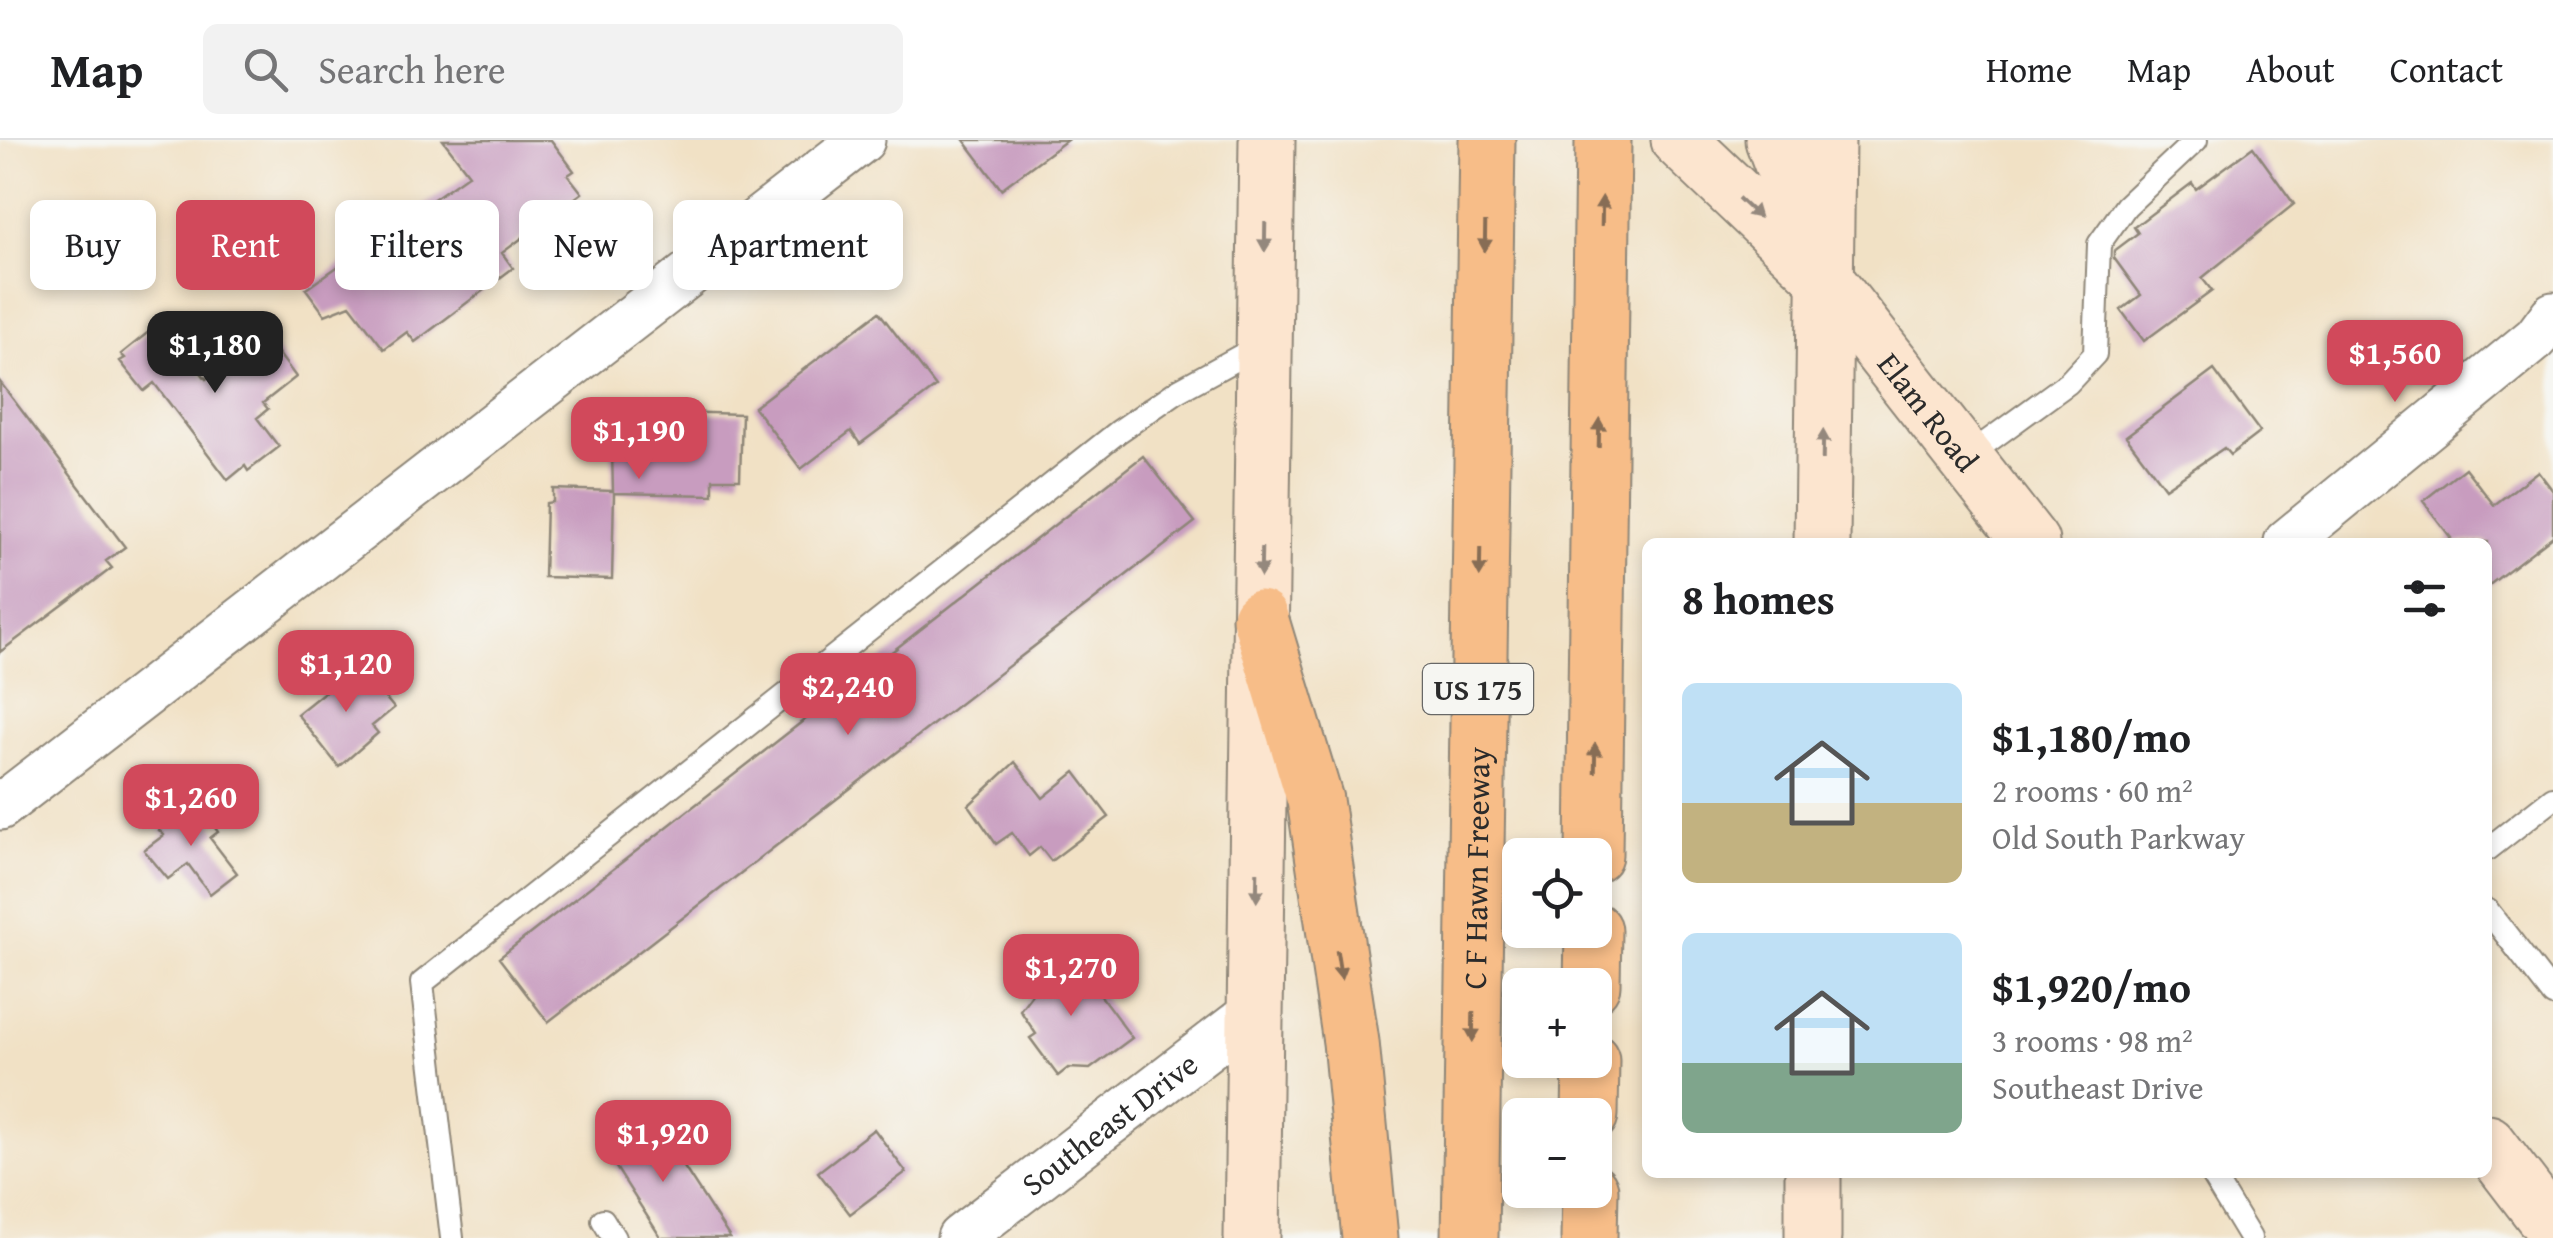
<!DOCTYPE html>
<meta charset="utf-8">
<style>
:root{--surface:#fff;--page:#f2f2f2;--text:#202124;--muted:#757577;--line:#e0e0e0;--accent:#d1495b}
body{margin:0;font-family:"Gentium Book Plus",serif;background:var(--page);color:var(--text);height:100vh;display:flex;flex-direction:column;font-size:38px;white-space:nowrap}
*{box-sizing:border-box;margin:0}
p{font-size:32px;color:var(--muted)}
.icon{flex:none;width:55px;height:55px;fill:none;stroke:currentColor;stroke-width:2;stroke-linecap:round;stroke-linejoin:round}
.map{position:relative;flex:1;overflow:hidden}
.panel{position:absolute;left:1642px;top:398px;width:850px;height:640px;display:flex;flex-direction:column;background:var(--surface);border-radius:15px;box-shadow:0 5px 15px #0003}
.panel>*{flex:none}
.top-card{position:absolute;left:30px;top:60px;width:950px;height:90px;display:flex;gap:20px}
.tools{position:absolute;left:1502px;top:698px;display:grid;gap:20px}
.tools a{display:grid;place-items:center;width:110px;height:110px;border-radius:15px;background:var(--surface);box-shadow:0 5px 15px #0003;font-size:50px}
.price{position:absolute;translate:-50% -85px;padding:0 22px;border-radius:20px;background:var(--accent);color:#fff;font-size:32px;line-height:65px;filter:drop-shadow(0 2px 5px #0008)}
.price::after{content:'';position:absolute;left:50%;top:60px;width:30px;height:22px;margin-left:-15px;background:inherit;clip-path:polygon(0 0,100% 0,50% 100%)}
.price.selected{background:#222;color:#fff}
ul{padding:0;list-style:none}
li{display:flex;align-items:center;gap:30px;height:250px;padding:0 40px}
li span{display:grid;place-items:center;flex:none;width:280px;height:200px;border-radius:15px;color:#555}
li>.icon{margin-inline-start:auto}
span .icon{width:120px;height:120px;fill:#fffc;stroke-width:1}
li b{font-size:42px}
h2{display:flex;justify-content:space-between;align-items:center;height:120px;padding:0 40px;font-size:42px}
.chip{padding:0 35px;border-radius:15px;background:var(--surface);box-shadow:0 5px 15px #0003;font-size:35px;line-height:90px}
.chip.selected{background:var(--accent);color:#fff}
header{display:flex;align-items:center;gap:60px;box-sizing:border-box;height:140px;padding:0 50px;background:var(--surface);border-bottom:2px solid var(--line)}
header strong{font-size:48px}
nav{display:flex;gap:55px;margin-inline-start:auto;font-size:35px}
.search{width:700px;height:90px;background:var(--page);display:flex;align-items:center;gap:25px;box-sizing:border-box;padding:0 35px;border-radius:15px;color:var(--muted);font-size:38px}
.map>svg:first-child{display:block}
.building{fill:#c89cbf}
.lines{fill:none;stroke-linecap:round;stroke-linejoin:round}
.lane-casing{stroke:#8e8678;stroke-width:26}
.street-casing{stroke:#8e8678;stroke-width:49}
.secondary-casing{stroke:#8e8678;stroke-width:59}
.highway-casing{stroke:#8e8678;stroke-width:59}
.lane{stroke:#fff;stroke-width:22}
.street{stroke:#fff;stroke-width:45}
.secondary{stroke:#fce5cf;stroke-width:55}
.highway{stroke:#f7bd88;stroke-width:55}
.oneway{fill:#94887d}
.oneway2{fill:#876d55}
.labels{text-anchor:middle;dominant-baseline:central;stroke-width:9;stroke-linejoin:round;paint-order:stroke}
.shield{fill:#f6f6f2;stroke:#686867;stroke-width:2.5}
.shield-label{font-size:30px;font-weight:bold;fill:#2b2b2b}
.street-label{font-size:32px;fill:#2b2b2b;stroke:#f6f6f2}
</style>
<header>
<strong>Map</strong>
<div class="search"><svg class="icon" aria-label="search" viewBox="0 0 24 24"><circle cx="10" cy="10" r="6"/><path d="M15 15l6 6"/></svg>Search here</div>
<nav><a>Home</a><a>Map</a><a>About</a><a>Contact</a></nav>
</header>
<div class="map">
<svg width="2553" height="1098" viewBox="0 0 2553 1098">
<rect width="100%" height="100%" fill="#f6f6f2"/>
<filter id="ink" filterUnits="userSpaceOnUse"><feTurbulence type="fractalNoise" baseFrequency=".01" numOctaves="2"/><feDisplacementMap in="SourceGraphic" scale="20" xChannelSelector="R" yChannelSelector="G"/><feConvolveMatrix kernelMatrix="1 2 1 2 8 2 1 2 1" color-interpolation-filters="sRGB"/></filter>
<filter id="wash" filterUnits="userSpaceOnUse"><feTurbulence type="fractalNoise" baseFrequency=".0048" numOctaves="4" result="noise"/><feDisplacementMap in="SourceGraphic" scale="40" xChannelSelector="R" yChannelSelector="G"/><feGaussianBlur stdDeviation="2.25" result="paint"/><feColorMatrix in="noise" values="0 0 0 0 0 0 0 0 0 0 0 0 0 0 0 0 0 1.4 0 .05"/><feComposite in="paint" operator="in"/></filter>
<g filter="url(#wash)">
<rect width="100%" height="100%" fill="#f1e1c5"/>
<g id="blocks">
<path class="building" d="M443,0H551L574,31L568,35L582,53L502,113L513,128L415,202L407,192L384,209L350,165L325,175L306,149L469,34Z
M964,0H1067L1001,49Z
M2253,7L2294,64L2202,138L2212,151L2144,201L2121,170L2141,155L2114,118V111L2138,93L2134,87L2192,43L2196,49Z
M879,172L936,247L860,304L851,291L801,329L754,267Z
M156,186L161,193L167,188L206,239L267,198L296,237L263,263L268,269L257,278L279,307L248,331L245,326L228,340L154,243L144,251L120,221L125,218L121,214Z
M2214,230L2260,292L2230,315L2224,308L2165,348L2126,296Z
M0,242L125,407L106,421L112,428L0,512Z
M611,270L742,274L740,339H713V355L614,353L612,439L544,437L546,363L553,362V349L613,351Z
M1143,316L1195,382L548,882L499,818Z
M2465,328L2494,365L2538,331L2553,351V396L2488,446V402H2446L2451,398L2423,361Z
M358,525L394,568L372,586L378,593L339,627L297,574Z
M1015,622L1043,658L1075,632L1109,677L1051,721L1040,707L1029,716L1012,693L996,704L969,665Z
M196,661L218,692L210,698L237,733L210,754L188,724L168,739L144,710L164,695L159,690Z
M1070,814L1132,898L1090,929L1068,928L1058,936L1030,898L1036,894L1020,870L1032,854L1025,845Z
M651,976L730,1098H661L603,1007Z
M874,989L906,1032L850,1074L818,1032Z"/>
</g>
</g>
<g filter="url(#ink)">
<use href="#blocks" fill-opacity="0" stroke="#8e8678" stroke-width="2.5"/>
<g class="lines">
<g class="lane-casing">
<path id="lane" d="M1965,318L2068,243L2095,214L2099,104L2126,66L2196,0
M2488,709L2553,658
M2488,771L2553,855
M2210,1032L2250,1098
M603,1080L614,1098
M452,1098L422,843L1118,292L1179,250L1261,205"/>
</g>
<g class="street-casing">
<g id="street">
<path d="M2287,402L2536,198L2553,175"/>
<path d="M0,667L862,0"/>
<path id="s1" d="M960,1098L1255,871"/>
</g>
</g>
<g class="secondary-casing">
<g id="secondary">
<path id="s2" d="M1679,0L1825,139L2031,402"/>
<path d="M1773,0L1814,108"/>
<path d="M1822,402L1827,0"/>
<path d="M2488,1003L2553,1088"/>
<path d="M1252,1098L1267,0"/>
<path d="M1813,1098V1032"/>
</g>
</g>
<g class="highway-casing">
<g id="highway">
<path d="M1260,478L1315,660L1351,902L1370,1098"/>
<path d="M1594,715L1603,0"/>
<path d="M1592,845L1593,790"/>
<path d="M1590,975L1591,920"/>
<path id="s3" d="M1470,1098L1487,0"/>
<path d="M1589,1098L1590,1050"/>
</g>
</g>
<use href="#lane" class="lane"/>
<use href="#street" class="street"/>
<use href="#secondary" class="secondary"/>
<use href="#highway" class="highway"/>
</g>
<defs><path id="oneway-solid" d="M-6-.8H1V-3.2L6.5 0L1 3.2V.8H-6Z" transform="scale(2.5)"/></defs>
<g class="oneway">
<use href="#oneway-solid" transform="translate(1749 68) rotate(43)"/>
<use href="#oneway-solid" transform="translate(1265 97) rotate(91)"/>
<use href="#oneway-solid" transform="translate(1823 305) rotate(-89)"/>
<use href="#oneway-solid" transform="translate(1261 422) rotate(91)"/>
<use href="#oneway-solid" transform="translate(1257 747) rotate(91)"/>
</g>
<g class="oneway2">
<use href="#oneway-solid" transform="translate(1602 71) rotate(-89)"/>
<use href="#oneway-solid" transform="translate(1485 97) rotate(91)"/>
<use href="#oneway-solid" transform="translate(1599 293) rotate(-89)"/>
<use href="#oneway-solid" transform="translate(1480 422) rotate(91)"/>
<use href="#oneway-solid" transform="translate(1595 618) rotate(-89)"/>
<use href="#oneway-solid" transform="translate(1339 825) rotate(81)"/>
<use href="#oneway-solid" transform="translate(1473 887) rotate(91)"/>
</g>
</g>
<g class="labels">
<rect class="shield" x="1423" y="524" width="110" height="50" rx="8"/>
<g class="shield-label">
<text x="1478" y="549">US 175</text>
</g>
<g class="street-label">
<text stroke="none"><textPath href="#s2" startOffset="370">Elam Road</textPath></text>
<text stroke="none"><textPath href="#s3" startOffset="370">C F Hawn Freeway</textPath></text>
<text stroke="none"><textPath href="#s1" startOffset="188">Southeast Drive</textPath></text>
</g>
</g>
</svg>
<div class="tools">
<a><svg class="icon" aria-label="locate" viewBox="0 0 24 24"><circle cx="12" cy="12" r="6"/><path d="M12 2v4M12 18v4M2 12h4M18 12h4"/></svg></a>
<a>+</a>
<a>−</a>
</div>
<b class="price selected" style="left:215px;top:256px">$1,180</b>
<b class="price" style="left:2395px;top:265px">$1,560</b>
<b class="price" style="left:639px;top:342px">$1,190</b>
<b class="price" style="left:346px;top:575px">$1,120</b>
<b class="price" style="left:848px;top:598px">$2,240</b>
<b class="price" style="left:191px;top:709px">$1,260</b>
<b class="price" style="left:1071px;top:879px">$1,270</b>
<b class="price" style="left:663px;top:1045px">$1,920</b>
<div class="top-card">
<a class="chip">Buy</a>
<a class="chip selected">Rent</a>
<a class="chip">Filters</a>
<a class="chip">New</a>
<a class="chip">Apartment</a>
</div>
<section class="panel">
<h2>8 homes<svg class="icon" aria-label="filters" viewBox="0 0 24 24"><path d="M4 7h16M4 17h16"/><circle cx="9" cy="7" r="2"/><circle cx="15" cy="17" r="2"/></svg></h2>
<ul>
<li><span style="background:linear-gradient(#bfe0f5 60%,#c2b280 0)"><svg class="icon" aria-label="home" viewBox="0 0 24 24"><path d="M3 11l9-7 9 7M6 9v11h12V9"/></svg></span><div><b>$1,180/mo</b><p>2 rooms · 60 m²</p><p>Old South Parkway</p></div></li>
<li><span style="background:linear-gradient(#bfe0f5 65%,#7fa58c 0)"><svg class="icon" aria-label="home" viewBox="0 0 24 24"><path d="M3 11l9-7 9 7M6 9v11h12V9"/></svg></span><div><b>$1,920/mo</b><p>3 rooms · 98 m²</p><p>Southeast Drive</p></div></li>
</ul>
</section>
</div>
